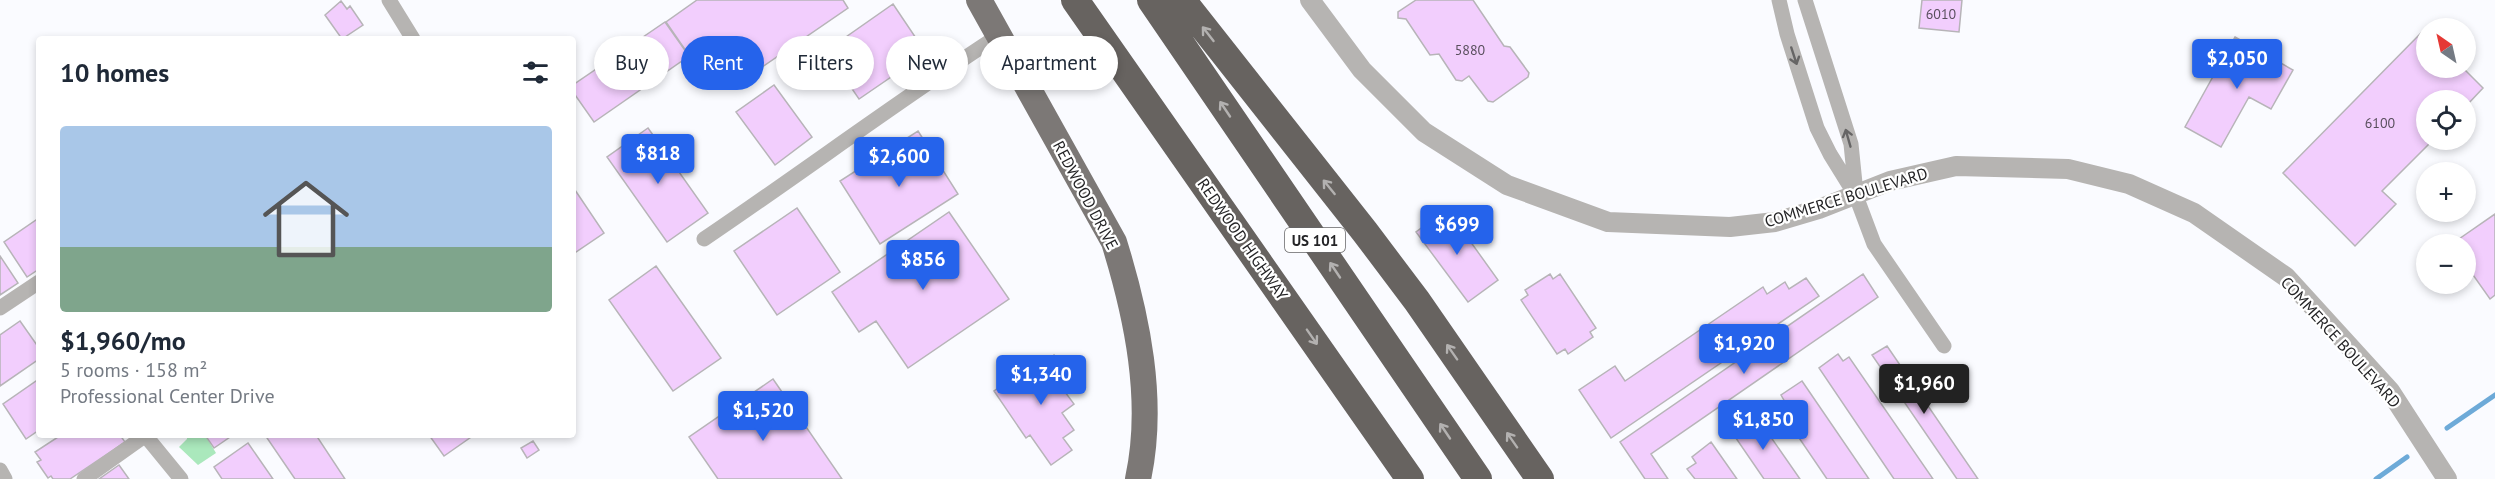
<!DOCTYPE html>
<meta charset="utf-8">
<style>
:root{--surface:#fff;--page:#f2f2f3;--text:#1f2937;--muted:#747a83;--line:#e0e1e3;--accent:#2563eb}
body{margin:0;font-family:"PT Sans",sans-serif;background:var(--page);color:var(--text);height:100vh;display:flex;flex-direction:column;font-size:22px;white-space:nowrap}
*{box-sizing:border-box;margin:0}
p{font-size:20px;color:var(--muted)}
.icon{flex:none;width:33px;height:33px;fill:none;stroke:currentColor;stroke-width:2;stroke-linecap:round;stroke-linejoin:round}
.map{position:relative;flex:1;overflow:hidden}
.side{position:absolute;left:36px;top:36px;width:540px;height:402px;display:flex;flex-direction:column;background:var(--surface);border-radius:6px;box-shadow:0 3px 9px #0003}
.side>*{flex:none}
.hud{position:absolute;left:594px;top:36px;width:570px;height:54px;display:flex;gap:12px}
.needle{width:39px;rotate:326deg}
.fabs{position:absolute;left:2416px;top:18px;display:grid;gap:12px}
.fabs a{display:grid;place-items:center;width:60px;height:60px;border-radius:50%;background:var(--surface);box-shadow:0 3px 9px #0003;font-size:30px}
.price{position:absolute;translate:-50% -51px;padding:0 14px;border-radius:6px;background:var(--accent);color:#fff;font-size:20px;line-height:39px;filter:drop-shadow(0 2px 3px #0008)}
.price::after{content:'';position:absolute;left:50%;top:36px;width:18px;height:14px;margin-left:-9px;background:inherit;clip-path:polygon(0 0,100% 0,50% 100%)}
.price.active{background:#222;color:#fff}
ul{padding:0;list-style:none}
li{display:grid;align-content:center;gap:12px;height:318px;padding:0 24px}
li+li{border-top:2px solid var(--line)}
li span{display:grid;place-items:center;height:186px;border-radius:6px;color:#555}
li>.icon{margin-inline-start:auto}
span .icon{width:108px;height:108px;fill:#fffc;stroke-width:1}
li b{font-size:26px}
h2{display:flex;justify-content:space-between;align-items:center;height:72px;padding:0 24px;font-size:26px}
.chip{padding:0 21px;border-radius:27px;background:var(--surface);box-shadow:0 3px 9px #0003;font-size:21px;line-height:54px}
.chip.active{background:var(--accent);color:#fff}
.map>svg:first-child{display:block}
.green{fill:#aae8bc}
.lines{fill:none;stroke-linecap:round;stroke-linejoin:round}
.stream{stroke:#6daad8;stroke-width:5}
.building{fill:#f2cefd;stroke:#b7b4b8;stroke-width:1.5}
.minor{stroke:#b6b4b2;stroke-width:15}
.tertiary{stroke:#b6b4b2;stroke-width:20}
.primary{stroke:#7c7876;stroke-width:26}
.motorway{stroke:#676360;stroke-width:28}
.oneway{stroke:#b3b1b0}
.oneway2{stroke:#666565}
.labels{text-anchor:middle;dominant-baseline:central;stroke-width:4.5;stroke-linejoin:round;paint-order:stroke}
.number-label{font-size:14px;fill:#584e5c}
.shield{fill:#fff;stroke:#666667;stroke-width:1.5}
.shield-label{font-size:15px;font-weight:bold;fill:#242426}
.street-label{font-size:16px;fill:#242426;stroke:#fff}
</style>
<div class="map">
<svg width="2495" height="479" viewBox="0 0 2495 479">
<rect width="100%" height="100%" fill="#fafbff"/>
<path class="green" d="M187,435H205L216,453L198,465L179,447L187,439Z"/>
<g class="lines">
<path class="stream" d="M2447,428L2495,395
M2376,479L2407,457"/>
</g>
<path class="building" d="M697,0H843L848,8L752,74L738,53L704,77L666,22Z
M1416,0H1473L1504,46L1510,47L1529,73L1528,77L1493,102L1488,101L1469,76L1462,81L1456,80L1439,54L1430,55L1406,19L1398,18V12Z
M1922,0H1962L1959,32L1919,28Z
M341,1L347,9L350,6L363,25L342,39L325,15Z
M893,4L926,53L859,99L826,51Z
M665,22L689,56L594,122L573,92V85Z
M2424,30L2427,32V68H2463L2483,88L2466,106V100H2427V140H2433L2382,191L2396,204L2355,246L2283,173Z
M2235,37L2293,70L2271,109L2249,97L2221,147L2185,127Z
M774,85L812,137L775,165L736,112Z
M648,128L708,213L667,242L607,157Z
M918,131L958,194L880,244L840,181Z
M573,187L604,233L573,254Z
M797,208L840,272L777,315L734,251Z
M1447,209L1498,280L1468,302L1416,232Z
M949,212L1009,299L908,368L876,321L859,332L832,292Z
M2495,214V295L2490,299L2466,265V261L2470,259L2466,254V244H2459L2456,241Z
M39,218V269L27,277L4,242Z
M0,256L18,283L0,295Z
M656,266L721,358L673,391L609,300Z
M1550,274L1553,279L1560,274L1596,328L1590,332L1593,337L1568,354L1565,349L1557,354L1521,300L1528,295L1525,290Z
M1863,274L1878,297L1651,454L1668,479H1645L1620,442Z
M1806,278L1819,296L1611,438L1579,390L1615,366L1625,381L1763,287L1767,294L1785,282L1789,289Z
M20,321L39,348V359L0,386V335Z
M1887,346L1978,479H1957L1872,355Z
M1838,354L1843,361L1849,357L1933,479H1894L1819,368Z
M1054,355L1075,385L1065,392L1074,404L1062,413L1074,430L1063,438L1072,450L1051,465L1030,435L1026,438L994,391L1041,358L1044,362Z
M39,379V430L26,439L3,404Z
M773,379L842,479H718L689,437Z
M1802,381L1869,479H1827L1778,407L1785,402L1781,395Z
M1749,417L1753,423L1759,420L1800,479H1764L1729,428Z
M61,435H120L125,442L70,479H53L51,476L48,478L37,462L41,460L35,452Z
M205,435H233L214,448Z
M265,435H316L345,479H295Z
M429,435H474L444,456Z
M533,441L539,450L527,458L521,448Z
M1711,442L1737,479H1695L1687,469L1696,463L1692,457Z
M248,443L273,479H222L214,467Z
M119,465L129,479H99Z"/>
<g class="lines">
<path class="minor" d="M389,0L413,39
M1779,0L1787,34L1817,128L1830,154L1856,196L1874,244L1944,346
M1805,0L1851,144L1856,193
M704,239C803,172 898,101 998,36
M0,308L39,282
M145,435L181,479
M0,470L5,479
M84,479L146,435"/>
<path class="tertiary" d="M1310,0L1362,70L1424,132L1507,185L1608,222L1730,227L1775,222L1819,209L1890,181L1956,166L2068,169L2129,184L2194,213L2286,277L2390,391L2447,479"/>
<path class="primary" d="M979,0L1114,242C1137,316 1155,401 1138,479"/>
<path class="motorway" d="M1075,0L1410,479
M1151,0L1478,479
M1182,0L1365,232L1417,301L1540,479"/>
</g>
<defs><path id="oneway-shaft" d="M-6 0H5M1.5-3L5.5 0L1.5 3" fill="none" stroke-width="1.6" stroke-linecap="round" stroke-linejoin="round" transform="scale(1.5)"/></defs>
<g class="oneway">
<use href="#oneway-shaft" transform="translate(1208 34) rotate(-128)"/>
<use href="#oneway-shaft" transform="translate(1225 109) rotate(-124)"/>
<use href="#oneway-shaft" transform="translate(1329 187) rotate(-129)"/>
<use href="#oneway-shaft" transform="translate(1335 270) rotate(-124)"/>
<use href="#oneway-shaft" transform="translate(1312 337) rotate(55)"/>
<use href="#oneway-shaft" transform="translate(1452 352) rotate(-125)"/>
<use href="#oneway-shaft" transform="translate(1445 431) rotate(-124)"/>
<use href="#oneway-shaft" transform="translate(1512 440) rotate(-125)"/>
</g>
<g class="oneway2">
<use href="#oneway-shaft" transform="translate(1794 56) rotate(72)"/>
<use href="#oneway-shaft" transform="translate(1848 138) rotate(-106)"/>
</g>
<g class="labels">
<g class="number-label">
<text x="1941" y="14">6010</text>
<text x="1470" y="50">5880</text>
<text x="2380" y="123">6100</text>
</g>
<rect class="shield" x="1285" y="228" width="60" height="24" rx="4.5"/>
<g class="shield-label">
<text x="1315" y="240">US 101</text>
</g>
<g class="street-label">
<text transform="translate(1086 195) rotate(62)">REDWOOD DRIVE</text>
<text transform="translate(1846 197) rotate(-17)">COMMERCE BOULEVARD</text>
<text transform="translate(1243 239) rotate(55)">REDWOOD HIGHWAY</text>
<text transform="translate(2341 342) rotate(48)">COMMERCE BOULEVARD</text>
</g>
</g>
</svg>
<div class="fabs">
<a><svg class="needle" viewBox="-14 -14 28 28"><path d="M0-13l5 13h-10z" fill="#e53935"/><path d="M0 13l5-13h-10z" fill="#747a83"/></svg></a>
<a><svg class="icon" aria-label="locate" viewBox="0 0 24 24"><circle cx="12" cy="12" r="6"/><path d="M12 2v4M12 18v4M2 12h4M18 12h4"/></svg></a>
<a>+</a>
<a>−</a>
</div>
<b class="price" style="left:2237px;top:90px">$2,050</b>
<b class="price" style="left:658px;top:185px">$818</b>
<b class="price" style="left:899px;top:188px">$2,600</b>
<b class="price" style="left:1457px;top:256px">$699</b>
<b class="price" style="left:923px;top:291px">$856</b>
<b class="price" style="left:1744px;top:375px">$1,920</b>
<b class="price" style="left:1041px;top:406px">$1,340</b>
<b class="price active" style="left:1924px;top:415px">$1,960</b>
<b class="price" style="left:763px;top:442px">$1,520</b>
<b class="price" style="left:1763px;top:451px">$1,850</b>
<div class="hud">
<a class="chip">Buy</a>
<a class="chip active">Rent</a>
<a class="chip">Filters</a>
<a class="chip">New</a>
<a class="chip">Apartment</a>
</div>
<section class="side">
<h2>10 homes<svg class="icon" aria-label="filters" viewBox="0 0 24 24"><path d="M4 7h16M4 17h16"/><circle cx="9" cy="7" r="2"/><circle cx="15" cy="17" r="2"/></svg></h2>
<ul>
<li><span style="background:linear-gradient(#a9c7e8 65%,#7fa58c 0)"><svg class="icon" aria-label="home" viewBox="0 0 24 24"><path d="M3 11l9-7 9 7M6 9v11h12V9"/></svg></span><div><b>$1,960/mo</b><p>5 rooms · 158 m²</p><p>Professional Center Drive</p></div></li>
</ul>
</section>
</div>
